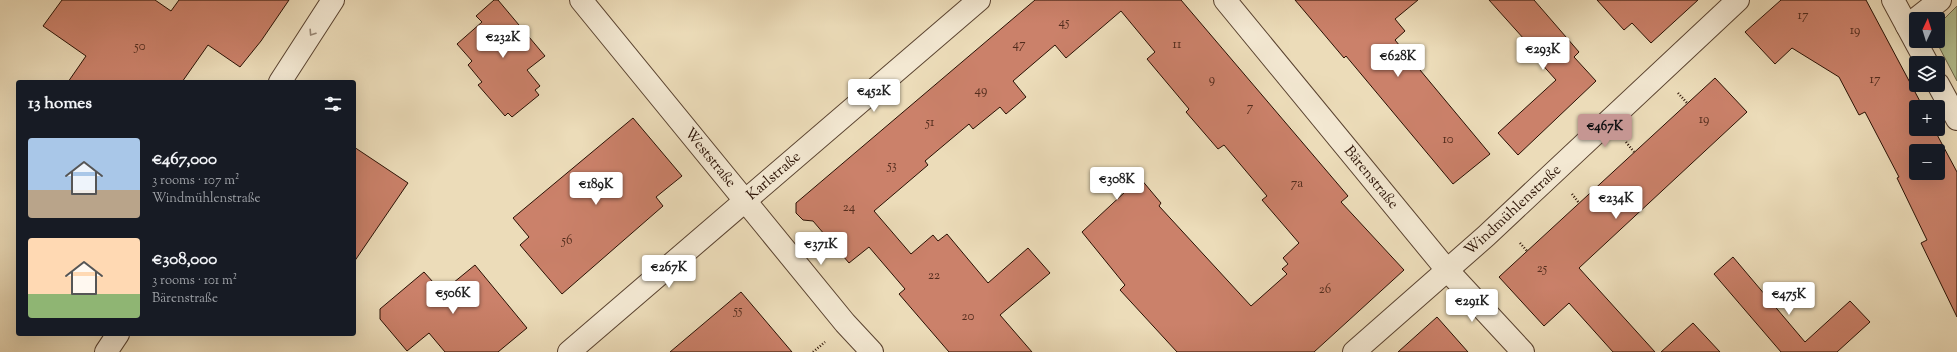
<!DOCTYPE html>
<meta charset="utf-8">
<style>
:root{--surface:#171b24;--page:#20242c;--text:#f1f3f6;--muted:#9ea1a6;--accent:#c59692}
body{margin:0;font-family:"Sorts Mill Goudy",serif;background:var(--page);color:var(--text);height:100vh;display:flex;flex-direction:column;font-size:15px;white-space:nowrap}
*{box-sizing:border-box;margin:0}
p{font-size:13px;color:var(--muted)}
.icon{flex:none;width:22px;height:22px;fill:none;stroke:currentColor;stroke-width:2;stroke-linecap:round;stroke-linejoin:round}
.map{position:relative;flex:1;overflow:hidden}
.panel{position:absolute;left:16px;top:80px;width:340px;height:256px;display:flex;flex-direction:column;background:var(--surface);border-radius:4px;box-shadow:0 4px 16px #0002}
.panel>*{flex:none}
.needle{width:26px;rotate:4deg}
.fabs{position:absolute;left:1909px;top:12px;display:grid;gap:8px}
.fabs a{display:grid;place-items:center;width:36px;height:36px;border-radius:4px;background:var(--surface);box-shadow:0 4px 16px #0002;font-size:20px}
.price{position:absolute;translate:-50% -34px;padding:0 9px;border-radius:4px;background:#fff;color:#222;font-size:13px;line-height:26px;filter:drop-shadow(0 1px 2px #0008)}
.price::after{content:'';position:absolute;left:50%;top:24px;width:12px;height:9px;margin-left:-6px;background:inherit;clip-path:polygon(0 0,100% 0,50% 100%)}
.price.active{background:var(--accent);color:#111}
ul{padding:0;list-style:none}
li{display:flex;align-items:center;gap:12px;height:100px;padding:0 12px}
li span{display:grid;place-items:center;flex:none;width:112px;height:80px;border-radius:4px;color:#555}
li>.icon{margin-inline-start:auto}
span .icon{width:48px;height:48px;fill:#fffc;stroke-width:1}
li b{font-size:17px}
h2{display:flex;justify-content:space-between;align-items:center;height:48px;padding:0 12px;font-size:17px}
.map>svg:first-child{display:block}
.green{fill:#b5c191;stroke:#6f684a}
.building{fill:#cb816a;stroke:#291003;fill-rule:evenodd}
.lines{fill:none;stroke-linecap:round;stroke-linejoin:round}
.minor-casing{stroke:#5a4330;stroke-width:24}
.path{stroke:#291003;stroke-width:2.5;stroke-dasharray:1 2;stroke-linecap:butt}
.minor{stroke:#f3e8d2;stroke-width:22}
.oneway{stroke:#988775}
.labels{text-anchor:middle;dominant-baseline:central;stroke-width:4;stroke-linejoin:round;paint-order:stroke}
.number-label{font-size:13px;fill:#522c1d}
.street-label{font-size:15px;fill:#291003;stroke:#f3e8d2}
</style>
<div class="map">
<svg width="1957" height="352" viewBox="0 0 1957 352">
<rect width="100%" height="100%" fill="#ecdcb9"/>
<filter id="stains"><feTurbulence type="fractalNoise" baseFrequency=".005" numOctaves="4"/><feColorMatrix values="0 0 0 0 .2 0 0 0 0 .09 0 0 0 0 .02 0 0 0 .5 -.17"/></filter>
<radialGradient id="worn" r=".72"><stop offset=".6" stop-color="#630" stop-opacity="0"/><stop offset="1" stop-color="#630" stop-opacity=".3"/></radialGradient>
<path class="green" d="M1957,6V81L1938,45L1940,23Z"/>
<path class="building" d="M62,0H155L171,11L179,0H289L261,41L240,67L208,45L182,82H68L86,56L43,26Z
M494,0H498L545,56L527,70L540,86L535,90L539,95L512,117L508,113L505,116L478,85L482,82L468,65L472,61L457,44L482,22L476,16Z
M1035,0H1181L1348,196L1341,202L1404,270L1314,352H1177L1120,290L1125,285L1082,232L1140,178L1161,203L1159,206L1251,306L1287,274L1282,269L1288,264L1283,258L1299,243L1262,200L1267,196L1224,145L1218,149L1186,112L1189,109L1147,59L1155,52L1121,11L1066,58L1055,45L1013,81L1026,97L1006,114L1000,107L973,129L969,124L925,161L928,165L874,211L911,254L933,235L938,241L947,234L988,283L1028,248L1050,273L1000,315L1032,352H949L899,294L905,289L869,247L849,263L813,221L803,220L796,213V203Z
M1295,0H1418L1395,19L1405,31L1395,40L1490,154L1453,184L1346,56L1344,58Z
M1489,0H1534L1579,52L1574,57L1596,81L1518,155L1498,133L1556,80L1530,51L1533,49Z
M1597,0H1698L1651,43L1632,23L1624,30Z
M1781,0H1866L1923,107H1916V129H1934L1957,172V317L1921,243L1927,240L1897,178L1899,177L1865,112L1859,115L1839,77L1792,48L1775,64L1745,32ZM1916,151H1938V173H1916Z
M1715,78L1747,112L1579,268L1655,352H1613L1569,303L1544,326L1499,277Z
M633,118L682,176L656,197L663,206L562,294L520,245L529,237L513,218Z
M354,147L408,183L354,262Z
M1733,257L1805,342L1850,301L1870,322L1837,352H1781L1714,274Z
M475,265L527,328L498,352H445L429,333L407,351L380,319V309L424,272L442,292Z
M741,292L792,352H670Z
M1437,317L1468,352H1398Z
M1693,323L1720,352H1661Z"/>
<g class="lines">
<g class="minor-casing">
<g id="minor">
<path id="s1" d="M581,0L845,323L872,352"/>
<path id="s2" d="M1225,0L1447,270L1523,352"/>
<path d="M1893,0L1927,63"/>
<path d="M1907,26L1940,0"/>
<path d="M280,82L333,0"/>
<path d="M1938,84L1957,119"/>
<path d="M106,352L118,334"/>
<path id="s3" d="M569,352L979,0"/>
<path id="s4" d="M1354,352L1486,236L1738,0"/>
</g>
</g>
<path class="path" d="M1678,93L1687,103
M1626,142L1634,152
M1572,194L1579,203
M1520,243L1527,251
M813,352L825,342"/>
<use href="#minor" class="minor"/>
</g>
<defs><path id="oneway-chevron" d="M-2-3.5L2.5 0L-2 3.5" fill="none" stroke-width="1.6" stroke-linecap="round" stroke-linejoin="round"/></defs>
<use class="oneway" href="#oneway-chevron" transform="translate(312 33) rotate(123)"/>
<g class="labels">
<g class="number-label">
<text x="1803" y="16">17</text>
<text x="1064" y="23">45</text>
<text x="1855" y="31">19</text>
<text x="1019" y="45">47</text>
<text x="1177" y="45">11</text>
<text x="140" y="47">50</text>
<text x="1212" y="80">9</text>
<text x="1875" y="80">17</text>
<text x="981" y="91">49</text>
<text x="1250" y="108">7</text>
<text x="1704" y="120">19</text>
<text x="930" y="123">51</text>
<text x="1448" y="140">10</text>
<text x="892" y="166">53</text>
<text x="1297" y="184">7a</text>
<text x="849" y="208">24</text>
<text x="567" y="241">56</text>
<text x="1542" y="269">25</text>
<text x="934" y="276">22</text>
<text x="1325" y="290">26</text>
<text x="738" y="311">55</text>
<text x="968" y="317">20</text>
</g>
<g class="street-label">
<text stroke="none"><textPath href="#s1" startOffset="204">Weststraße</textPath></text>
<text stroke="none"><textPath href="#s3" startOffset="270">Karlstraße</textPath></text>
<text stroke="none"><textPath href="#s2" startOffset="230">Bärenstraße</textPath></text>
<text stroke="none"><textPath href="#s4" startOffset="213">Windmühlenstraße</textPath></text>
</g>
</g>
<rect width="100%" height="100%" filter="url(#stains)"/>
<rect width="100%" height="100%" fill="url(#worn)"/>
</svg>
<div class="fabs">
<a><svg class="needle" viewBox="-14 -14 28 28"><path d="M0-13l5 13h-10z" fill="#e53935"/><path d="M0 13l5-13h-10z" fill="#9ea1a6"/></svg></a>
<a><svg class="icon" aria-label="layers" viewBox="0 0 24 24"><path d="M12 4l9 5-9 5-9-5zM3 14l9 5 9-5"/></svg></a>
<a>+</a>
<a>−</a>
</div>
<b class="price" style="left:503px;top:59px">€232K</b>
<b class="price" style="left:1543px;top:71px">€293K</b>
<b class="price" style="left:1398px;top:78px">€628K</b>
<b class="price" style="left:874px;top:113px">€452K</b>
<b class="price active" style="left:1605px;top:148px">€467K</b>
<b class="price" style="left:1117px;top:201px">€308K</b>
<b class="price" style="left:596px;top:206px">€189K</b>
<b class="price" style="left:1616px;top:220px">€234K</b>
<b class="price" style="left:821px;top:266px">€371K</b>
<b class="price" style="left:669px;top:289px">€267K</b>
<b class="price" style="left:453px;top:315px">€506K</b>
<b class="price" style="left:1789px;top:316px">€475K</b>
<b class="price" style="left:1472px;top:323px">€291K</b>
<section class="panel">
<h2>13 homes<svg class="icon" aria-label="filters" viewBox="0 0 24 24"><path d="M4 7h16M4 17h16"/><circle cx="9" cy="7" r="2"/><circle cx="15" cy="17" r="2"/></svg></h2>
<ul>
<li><span style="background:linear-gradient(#a9c7e8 65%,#b9a48a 0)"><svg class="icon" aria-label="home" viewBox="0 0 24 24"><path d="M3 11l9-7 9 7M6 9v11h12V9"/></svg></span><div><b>€467,000</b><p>3 rooms · 107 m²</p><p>Windmühlenstraße</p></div></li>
<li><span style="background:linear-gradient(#ffd9b3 70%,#8fb573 0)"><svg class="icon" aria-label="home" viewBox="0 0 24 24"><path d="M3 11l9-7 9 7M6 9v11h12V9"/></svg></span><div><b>€308,000</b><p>3 rooms · 101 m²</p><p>Bärenstraße</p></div></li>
</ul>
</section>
</div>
